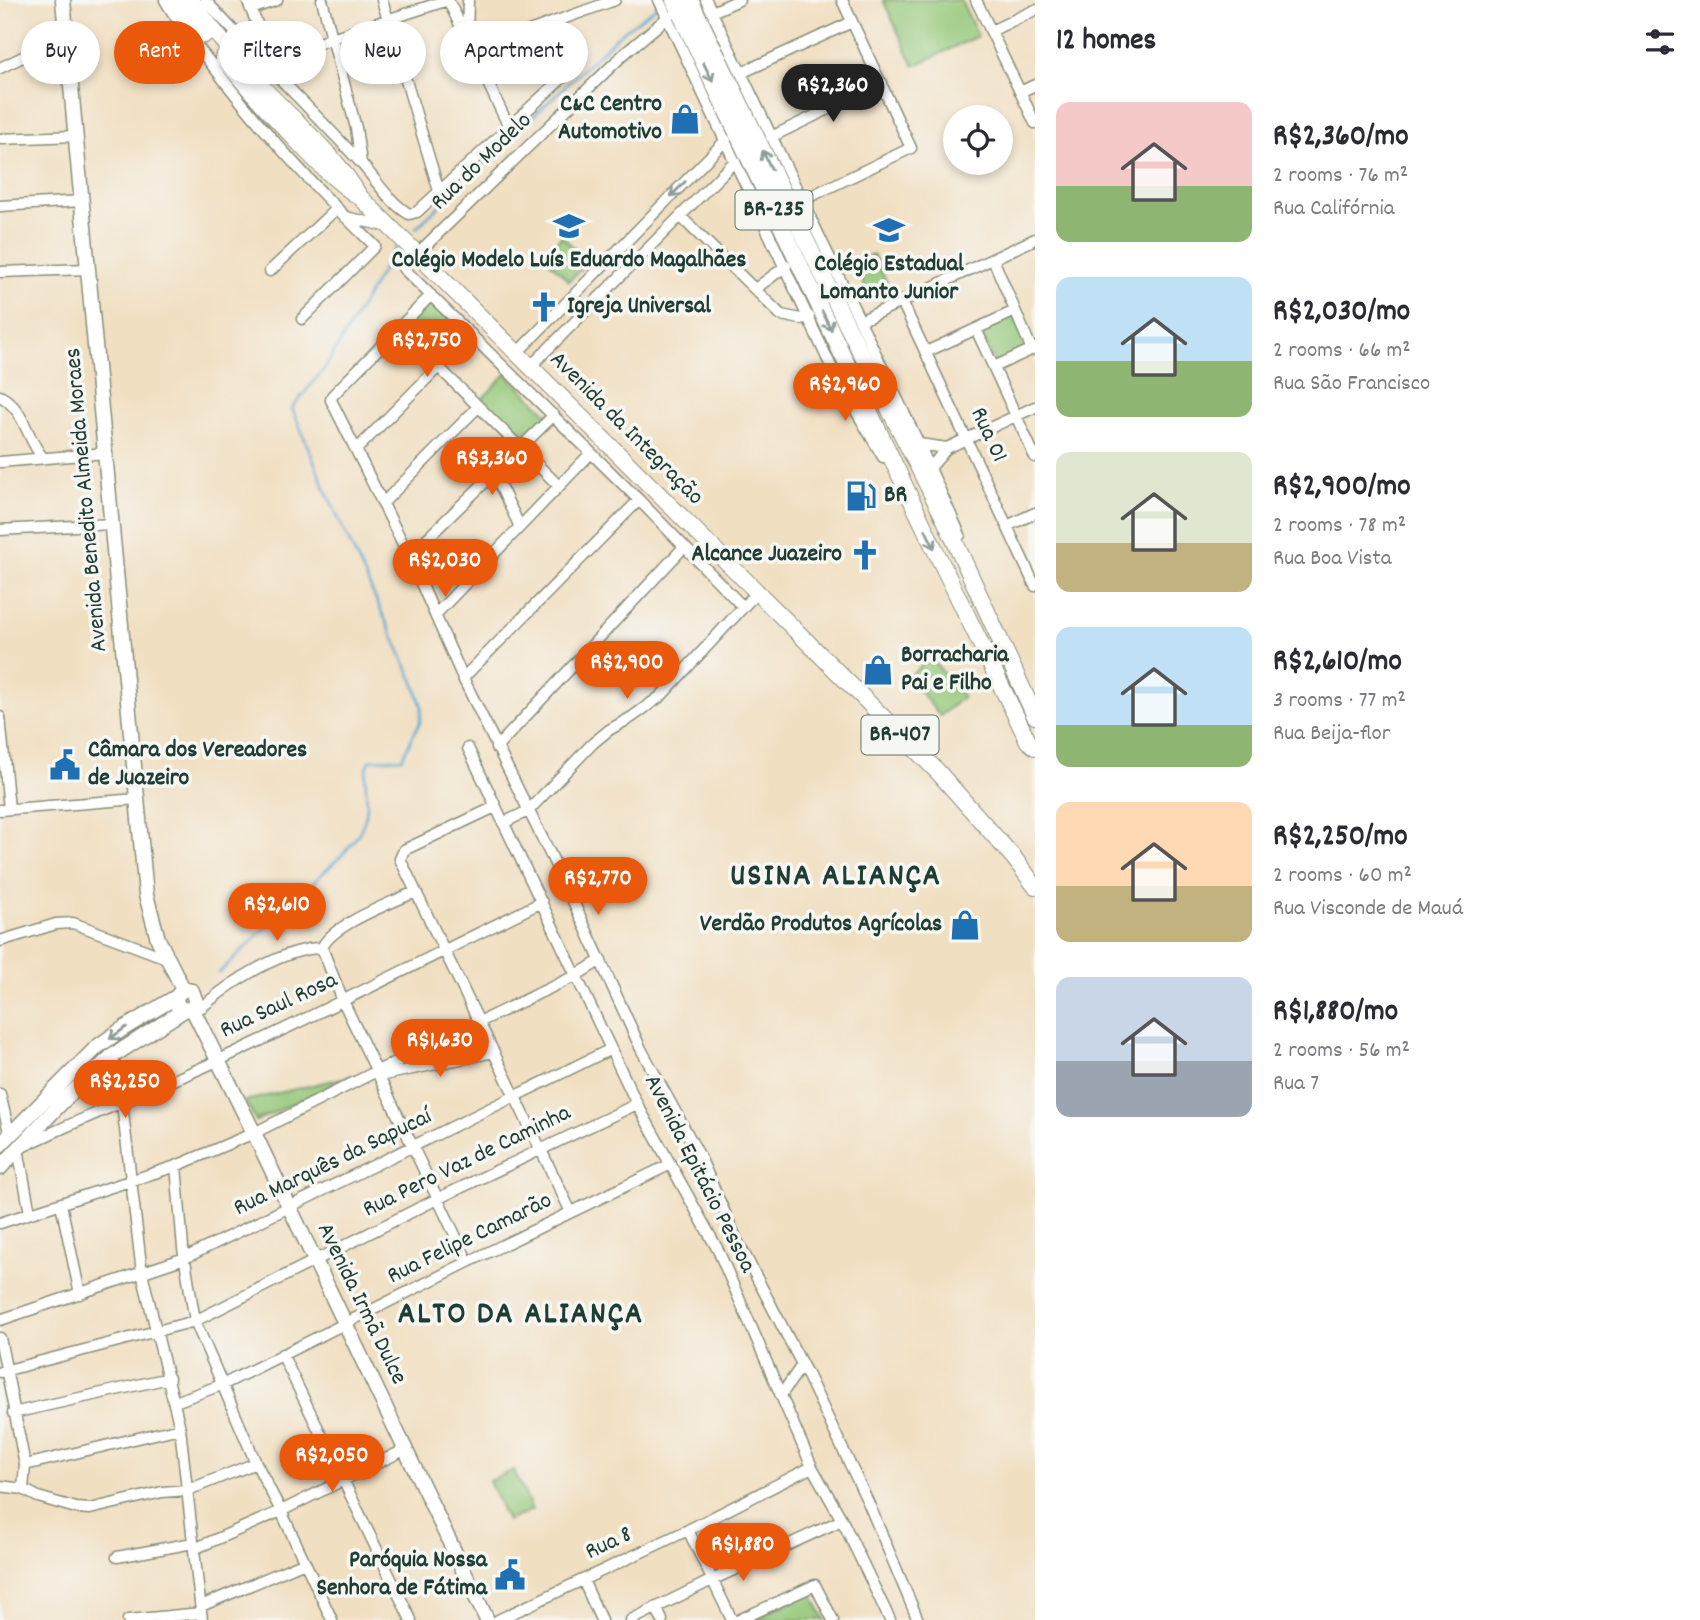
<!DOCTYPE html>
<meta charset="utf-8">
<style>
:root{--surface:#fff;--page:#f2f2f3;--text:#2b2b33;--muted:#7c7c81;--accent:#ea580c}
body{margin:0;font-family:Dekko,sans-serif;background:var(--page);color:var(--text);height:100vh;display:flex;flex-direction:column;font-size:26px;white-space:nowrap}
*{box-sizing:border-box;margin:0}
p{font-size:23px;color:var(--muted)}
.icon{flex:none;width:38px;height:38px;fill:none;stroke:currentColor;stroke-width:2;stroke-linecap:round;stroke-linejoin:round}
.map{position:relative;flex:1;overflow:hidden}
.drawer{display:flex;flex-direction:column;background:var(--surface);width:665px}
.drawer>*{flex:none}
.hud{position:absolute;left:21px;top:21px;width:665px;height:63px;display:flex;gap:14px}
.fabs{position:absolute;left:943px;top:105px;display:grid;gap:14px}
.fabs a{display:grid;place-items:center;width:70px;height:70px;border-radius:50%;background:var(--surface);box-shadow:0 4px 10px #0003;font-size:35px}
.price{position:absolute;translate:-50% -60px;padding:0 16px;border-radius:24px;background:var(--accent);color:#fff;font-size:23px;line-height:46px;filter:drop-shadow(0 2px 4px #0008)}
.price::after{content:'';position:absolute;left:50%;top:42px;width:21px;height:16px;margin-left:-10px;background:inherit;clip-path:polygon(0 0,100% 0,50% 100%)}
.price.active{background:#222;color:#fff}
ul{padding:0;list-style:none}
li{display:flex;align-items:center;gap:21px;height:175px;padding:0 21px}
li span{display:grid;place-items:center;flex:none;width:196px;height:140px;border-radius:14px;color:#555}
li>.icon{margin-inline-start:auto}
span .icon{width:84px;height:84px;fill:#fffc;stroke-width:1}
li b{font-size:30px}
h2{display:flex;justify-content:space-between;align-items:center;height:84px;padding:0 21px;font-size:30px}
.chip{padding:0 24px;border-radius:32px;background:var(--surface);box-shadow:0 4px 10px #0003;font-size:24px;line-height:63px}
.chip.active{background:var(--accent);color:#fff}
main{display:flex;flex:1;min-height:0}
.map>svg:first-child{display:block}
.green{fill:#94c778;stroke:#5a8256;stroke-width:2}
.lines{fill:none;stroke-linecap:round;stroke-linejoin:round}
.stream{stroke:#57a4d0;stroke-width:2.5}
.minor-casing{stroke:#888e7a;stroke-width:13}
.major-casing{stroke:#888e7a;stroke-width:17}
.highway-casing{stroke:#888e7a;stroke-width:18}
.minor{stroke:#fff;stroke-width:10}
.major{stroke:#fff;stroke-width:14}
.highway{stroke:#fff;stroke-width:16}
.oneway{stroke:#8f9e9a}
.labels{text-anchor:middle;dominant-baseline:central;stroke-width:7;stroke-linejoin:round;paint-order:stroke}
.shield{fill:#f6f6f2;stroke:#60746d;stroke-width:2}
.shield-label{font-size:23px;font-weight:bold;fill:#1f3d34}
.poi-label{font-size:24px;font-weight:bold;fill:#1f3d34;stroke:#f6f6f2;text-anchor:end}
.street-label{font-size:24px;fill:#1f3d34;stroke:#f6f6f2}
.district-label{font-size:32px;font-weight:bold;letter-spacing:2px;fill:#1f3d34;stroke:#f6f6f2}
</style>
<main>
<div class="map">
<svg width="1035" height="1620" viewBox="0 0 1035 1620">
<rect width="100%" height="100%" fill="#f6f6f2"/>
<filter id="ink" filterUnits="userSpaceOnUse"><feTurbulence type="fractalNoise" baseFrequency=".0143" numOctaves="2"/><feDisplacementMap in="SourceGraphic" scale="14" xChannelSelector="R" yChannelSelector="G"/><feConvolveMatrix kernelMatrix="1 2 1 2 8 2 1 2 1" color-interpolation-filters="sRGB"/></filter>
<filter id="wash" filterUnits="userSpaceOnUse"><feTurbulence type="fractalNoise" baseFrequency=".00686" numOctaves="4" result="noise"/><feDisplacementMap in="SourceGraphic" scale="28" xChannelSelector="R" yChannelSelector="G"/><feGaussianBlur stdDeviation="1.57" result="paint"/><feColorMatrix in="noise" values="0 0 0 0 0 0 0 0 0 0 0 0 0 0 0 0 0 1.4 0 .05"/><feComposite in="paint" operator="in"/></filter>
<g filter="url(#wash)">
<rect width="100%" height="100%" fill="#f1dfc1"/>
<path class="green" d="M883,0H961L978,36L914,66Z
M562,236L588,262L569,281L543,255Z
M873,254L890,289L870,298L854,263Z
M433,301L467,335L439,362L405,327Z
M1013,315L1029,350L996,365L979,330Z
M506,374L550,416L523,443L481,400Z
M931,658L963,697L940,716L908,677Z
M478,1027L490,1051L382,1073Z
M351,1076L256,1121L245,1101Z
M514,1470L532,1510L507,1521L489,1481Z
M811,1592L825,1620H752Z"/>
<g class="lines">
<path class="stream" d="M416,228L621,33L658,6
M219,973L344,853C354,841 362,831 366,815C370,798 360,775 371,760L402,758L420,722L422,707L414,682L329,498L292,408L325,368L396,247"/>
</g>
</g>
<g filter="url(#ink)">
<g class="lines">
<g class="minor-casing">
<path id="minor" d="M165,0C179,25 198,47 216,70C264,133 318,191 375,246L302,319
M205,0C256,56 310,108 361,163C376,180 389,202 409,214L417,212L573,68
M247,0L275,66
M322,0L356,128L361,163
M382,0L439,191
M448,0L509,127
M659,0L836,377L883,457
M706,0L919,444L960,535
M976,0L1035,123
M251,9L277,0
M712,12L739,0
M991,31L1035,10
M467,40L468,0
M471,52L615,0
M264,65L332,38L448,0
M0,68L68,35
M741,73L852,22
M1020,92L1035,85
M771,137L882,83
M0,139L76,136
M801,201L911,148L842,0
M0,206L82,201
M680,216L781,315L801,319L809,316
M345,217L390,227
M418,253L624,54L668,17
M993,259L1032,350
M403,268L639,500L743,607
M270,271L336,209
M0,272L88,269
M755,289L786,266
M431,295L332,396L331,400L409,556L463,678L567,888L641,1049L699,1155L737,1240L806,1372L868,1502L918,1620
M902,302L1035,586
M860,321L1035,239
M399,328L559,486
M976,329L1035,457
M926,352L1015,311
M517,353L726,140
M530,367L735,161
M994,367L1035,348
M0,396C25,409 26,438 43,458
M919,444L947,448L1035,407
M357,449L471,334
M0,462L106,453
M930,468L947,448
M494,473L520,527
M383,503L478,407
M1007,526L1035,513
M0,530L112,524
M409,556L554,415
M435,615L591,453
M463,678L639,500
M0,717L9,809
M468,748L637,1104L718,1250L812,1467L842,1520L890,1620
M496,748L684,547
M495,807L404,850L400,859L571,1212
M0,810L137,799
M503,823L528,811L592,744L609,730L632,717L661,696L758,591
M0,941L56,924L73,923L169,959
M322,948L343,1001L468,1262
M202,1007C231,982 283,948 322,948C331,925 391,903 415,892
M111,1057L116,1067L122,1104L142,1273L180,1428L202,1620
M379,1076L494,1052
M0,1094L10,1136
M176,1166L183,1248L195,1321L256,1463L281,1511L332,1620
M61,1204L80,1294
M30,1213L18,1149C83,1117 151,1091 217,1061C327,1010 434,955 542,902
M0,1223L176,1166L254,1133L371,1074L577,975L601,960
M0,1320L185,1258L611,1049
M0,1338L25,1465L23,1489
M282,1354L411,1620
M0,1372L195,1321L437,1199L637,1104
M781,1395L802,1365
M175,1402L224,1384L468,1262L669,1165
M13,1413L169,1378
M25,1465L180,1428
M0,1486L23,1489L38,1497L76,1508L90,1509L162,1492L188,1490L256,1463
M688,1530L732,1620
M194,1549L281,1511L406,1449
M117,1557L193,1543
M583,1580L601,1620
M201,1606L305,1562
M656,1607L662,1620
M128,1620L201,1613
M498,1620L688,1530L812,1467
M631,1620L714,1579L842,1520
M739,1620L815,1585L833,1620"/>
</g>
<g class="major-casing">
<path id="major" d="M63,0L146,895L158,939L183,989
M192,1008L254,1133L487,1620
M0,1145L97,1047L121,1030L176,997L183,989L192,991L196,1002L192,1008L184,1010L177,1005L176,997
M0,1168L63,1101L111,1057L184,1010"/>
</g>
<g class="highway-casing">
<path id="highway" d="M175,0L204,35
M190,0C213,30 237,60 263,88C296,123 336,155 360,197L938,772L1014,858L1035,886
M674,0L937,554L1028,741L1035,747
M690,0L847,325L944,518L1035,716
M223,58C247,87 272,115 299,143C317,162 334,180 355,194"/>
</g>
<use href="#minor" class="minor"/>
<use href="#major" class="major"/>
<use href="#highway" class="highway"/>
</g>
<defs><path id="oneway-shaft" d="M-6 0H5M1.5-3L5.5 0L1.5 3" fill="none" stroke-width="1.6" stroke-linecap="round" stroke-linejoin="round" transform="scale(1.75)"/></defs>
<g class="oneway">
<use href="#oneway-shaft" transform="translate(708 72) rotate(64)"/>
<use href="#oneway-shaft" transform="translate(767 160) rotate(-116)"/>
<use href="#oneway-shaft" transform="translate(678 189) rotate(134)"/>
<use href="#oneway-shaft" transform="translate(827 321) rotate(64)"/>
<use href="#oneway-shaft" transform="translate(930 539) rotate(65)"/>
<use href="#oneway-shaft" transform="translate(118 1033) rotate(145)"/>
</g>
</g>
<defs>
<g id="shop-bare" transform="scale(2.415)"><path d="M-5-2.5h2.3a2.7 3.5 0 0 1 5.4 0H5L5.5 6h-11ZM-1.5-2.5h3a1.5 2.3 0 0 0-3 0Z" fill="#1f6fb2" stroke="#f6f6f2" stroke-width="2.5" paint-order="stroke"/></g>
<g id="school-bare" transform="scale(2.415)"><path d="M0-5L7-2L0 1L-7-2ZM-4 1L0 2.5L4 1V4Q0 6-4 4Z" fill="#1f6fb2" stroke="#f6f6f2" stroke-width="2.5" paint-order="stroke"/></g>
<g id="church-bare" transform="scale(2.415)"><path d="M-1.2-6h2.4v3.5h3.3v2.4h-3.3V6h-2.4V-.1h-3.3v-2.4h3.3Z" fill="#1f6fb2" stroke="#f6f6f2" stroke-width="2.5" paint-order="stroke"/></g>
<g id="fuel-bare" transform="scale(2.415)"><path d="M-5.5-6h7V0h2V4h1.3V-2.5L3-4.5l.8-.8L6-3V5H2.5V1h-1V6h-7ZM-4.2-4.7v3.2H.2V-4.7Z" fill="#1f6fb2" stroke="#f6f6f2" stroke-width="2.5" paint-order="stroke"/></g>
<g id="civic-bare" transform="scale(2.415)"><path d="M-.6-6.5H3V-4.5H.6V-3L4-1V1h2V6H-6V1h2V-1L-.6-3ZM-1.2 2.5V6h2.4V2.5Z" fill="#1f6fb2" stroke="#f6f6f2" stroke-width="2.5" paint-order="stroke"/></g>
</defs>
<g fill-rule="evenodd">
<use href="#shop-bare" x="685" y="119"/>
<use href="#school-bare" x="569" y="226"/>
<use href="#school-bare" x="889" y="230"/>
<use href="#church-bare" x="544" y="307"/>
<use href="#fuel-bare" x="861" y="496"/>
<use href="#church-bare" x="865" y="555"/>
<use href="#shop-bare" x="878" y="670"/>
<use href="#civic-bare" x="65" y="765"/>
<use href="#shop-bare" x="965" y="925"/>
<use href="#civic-bare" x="510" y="1575"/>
</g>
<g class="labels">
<g class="shield">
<rect x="735.5" y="190.5" width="77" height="39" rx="5"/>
<rect x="861.5" y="715.5" width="77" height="39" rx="5"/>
</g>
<g class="shield-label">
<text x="774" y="210">BR-235</text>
<text x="900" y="735">BR-407</text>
</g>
<g class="poi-label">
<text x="662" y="105">C&amp;C Centro<tspan x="662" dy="28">Automotivo</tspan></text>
<text x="569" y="261" text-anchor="middle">Colégio Modelo Luís Eduardo Magalhães</text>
<text x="889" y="265" text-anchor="middle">Colégio Estadual<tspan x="889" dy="28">Lomanto Junior</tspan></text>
<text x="567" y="307" text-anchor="start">Igreja Universal</text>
<text x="884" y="496" text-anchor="start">BR</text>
<text x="842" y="555">Alcance Juazeiro</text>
<text x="901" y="656" text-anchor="start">Borracharia<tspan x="901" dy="28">Pai e Filho</tspan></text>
<text x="88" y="751" text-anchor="start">Câmara dos Vereadores<tspan x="88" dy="28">de Juazeiro</tspan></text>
<text x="942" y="925">Verdão Produtos Agrícolas</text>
<text x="487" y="1561">Paróquia Nossa<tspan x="487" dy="28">Senhora de Fátima</tspan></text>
</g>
<g class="street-label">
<text transform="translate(482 162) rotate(-44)">Rua do Modelo</text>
<text transform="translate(626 429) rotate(45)">Avenida da Integração</text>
<text transform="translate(988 435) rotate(65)">Rua 01</text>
<text transform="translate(87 500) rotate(-95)">Avenida Benedito Almeida Moraes</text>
<text transform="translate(279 1006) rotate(-25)">Rua Saul Rosa</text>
<text transform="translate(467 1162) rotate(-26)">Rua Pero Vaz de Caminha</text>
<text transform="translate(333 1163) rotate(-26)">Rua Marquês da Sapucaí</text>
<text transform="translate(699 1174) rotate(63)">Avenida Epitácio Pessoa</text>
<text transform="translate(470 1239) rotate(-26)">Rua Felipe Camarão</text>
<text transform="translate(361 1304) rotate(64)">Avenida Irmã Dulce</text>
<text transform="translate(609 1544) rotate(-25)">Rua 8</text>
</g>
<g class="district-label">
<text x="836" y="878">USINA ALIANÇA</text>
<text x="521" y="1316">ALTO DA ALIANÇA</text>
</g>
</g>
</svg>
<div class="fabs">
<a><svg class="icon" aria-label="locate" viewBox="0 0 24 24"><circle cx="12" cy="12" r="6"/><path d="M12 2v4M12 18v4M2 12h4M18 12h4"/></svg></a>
</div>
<b class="price active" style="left:833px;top:124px">R$2,360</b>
<b class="price" style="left:427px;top:379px">R$2,750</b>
<b class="price" style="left:845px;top:423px">R$2,960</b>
<b class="price" style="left:492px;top:497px">R$3,360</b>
<b class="price" style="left:445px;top:599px">R$2,030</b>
<b class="price" style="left:627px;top:701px">R$2,900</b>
<b class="price" style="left:598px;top:917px">R$2,770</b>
<b class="price" style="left:277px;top:943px">R$2,610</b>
<b class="price" style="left:440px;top:1079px">R$1,630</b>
<b class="price" style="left:125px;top:1120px">R$2,250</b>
<b class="price" style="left:332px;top:1494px">R$2,050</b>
<b class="price" style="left:743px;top:1583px">R$1,880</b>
<div class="hud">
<a class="chip">Buy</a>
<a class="chip active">Rent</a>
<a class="chip">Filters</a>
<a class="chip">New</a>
<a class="chip">Apartment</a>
</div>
</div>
<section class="drawer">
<h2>12 homes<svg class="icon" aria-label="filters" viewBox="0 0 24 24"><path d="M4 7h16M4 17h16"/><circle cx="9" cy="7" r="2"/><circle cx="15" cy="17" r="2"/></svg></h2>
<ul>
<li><span style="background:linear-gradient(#f6c9c9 60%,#8fb573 0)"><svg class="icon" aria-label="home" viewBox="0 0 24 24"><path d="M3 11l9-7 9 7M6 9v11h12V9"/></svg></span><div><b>R$2,360/mo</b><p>2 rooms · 76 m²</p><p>Rua Califórnia</p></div></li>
<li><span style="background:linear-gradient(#bfe0f5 60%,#8fb573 0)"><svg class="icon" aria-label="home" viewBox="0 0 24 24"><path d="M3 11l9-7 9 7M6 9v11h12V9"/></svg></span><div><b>R$2,030/mo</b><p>2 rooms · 66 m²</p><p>Rua São Francisco</p></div></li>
<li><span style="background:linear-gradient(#dfe7d0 65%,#c2b280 0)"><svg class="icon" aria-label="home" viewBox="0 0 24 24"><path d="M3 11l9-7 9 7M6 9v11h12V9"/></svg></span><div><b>R$2,900/mo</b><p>2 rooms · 78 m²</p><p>Rua Boa Vista</p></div></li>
<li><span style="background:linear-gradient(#bfe0f5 70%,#8fb573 0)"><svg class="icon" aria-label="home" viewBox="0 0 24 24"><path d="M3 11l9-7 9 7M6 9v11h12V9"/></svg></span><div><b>R$2,610/mo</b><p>3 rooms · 77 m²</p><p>Rua Beija-flor</p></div></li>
<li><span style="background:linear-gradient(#ffd9b3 60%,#c2b280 0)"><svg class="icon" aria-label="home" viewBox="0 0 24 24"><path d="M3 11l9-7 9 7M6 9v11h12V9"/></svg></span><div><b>R$2,250/mo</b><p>2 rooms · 60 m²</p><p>Rua Visconde de Mauá</p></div></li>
<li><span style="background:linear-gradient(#c9d6e8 60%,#9aa5b1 0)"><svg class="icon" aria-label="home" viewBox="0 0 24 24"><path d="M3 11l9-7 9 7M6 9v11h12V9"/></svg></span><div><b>R$1,880/mo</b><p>2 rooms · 56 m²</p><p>Rua 7</p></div></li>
</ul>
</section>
</main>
